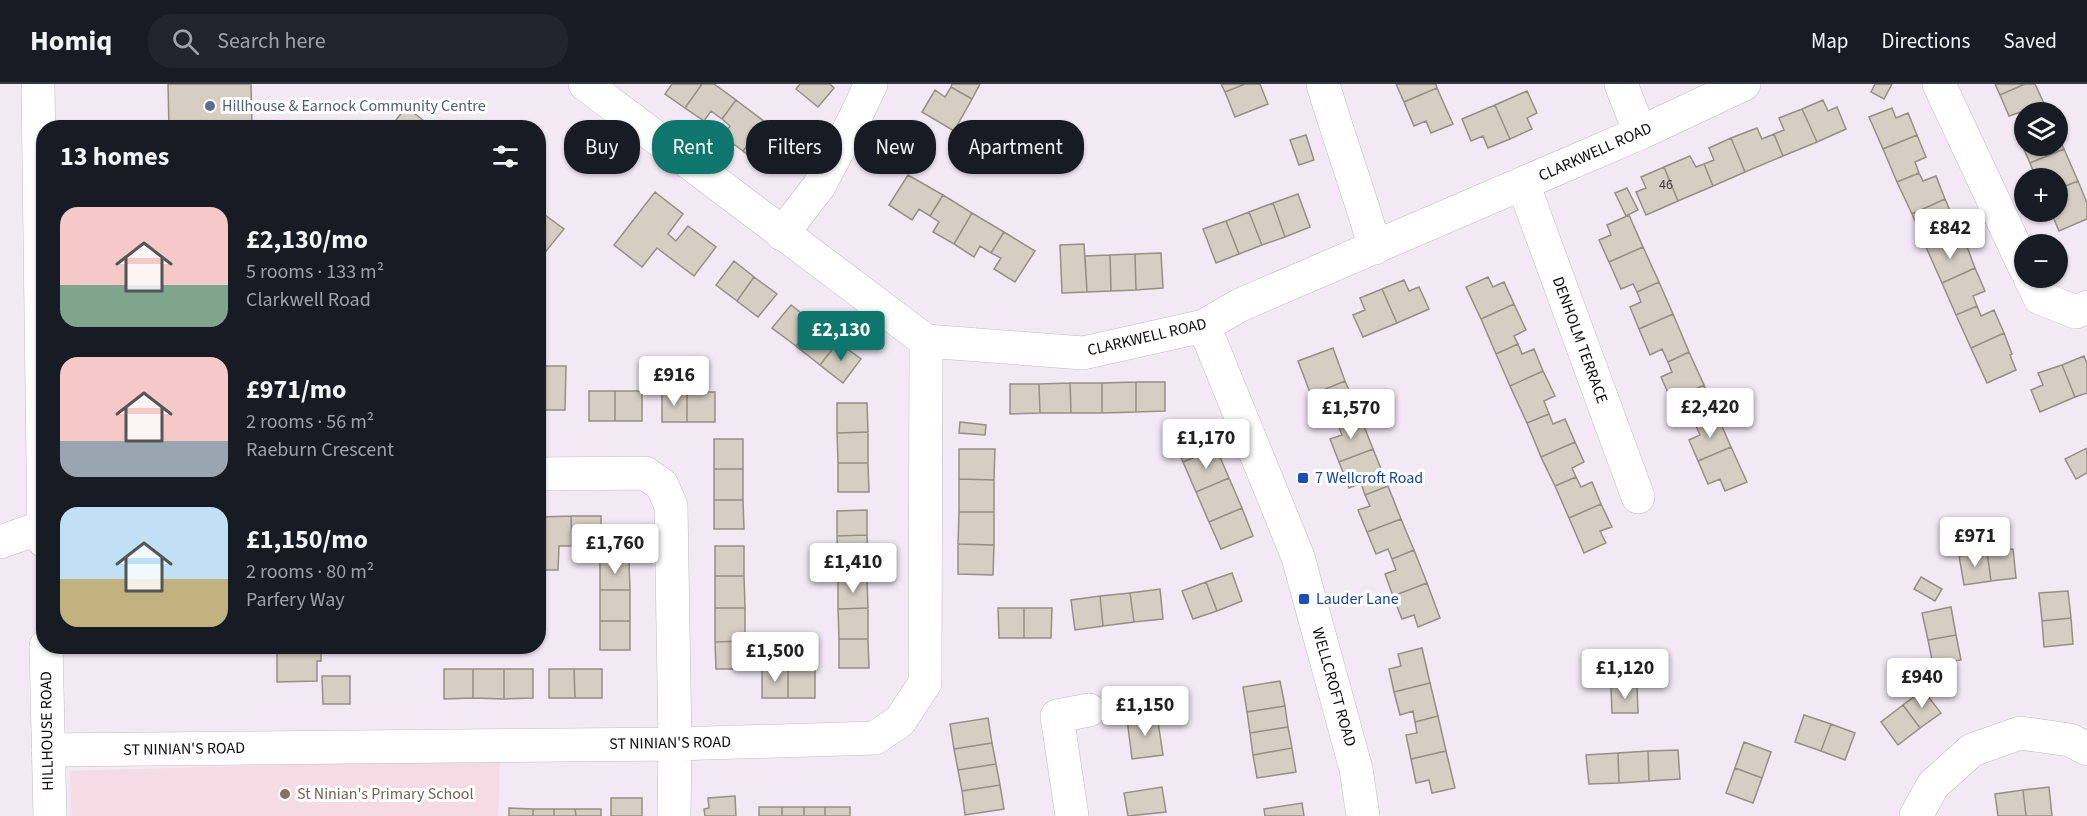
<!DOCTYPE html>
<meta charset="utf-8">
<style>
:root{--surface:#171b24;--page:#20242c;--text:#f1f3f6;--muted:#9ea1a6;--line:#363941;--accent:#0f766e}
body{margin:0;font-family:"Source Sans 3",sans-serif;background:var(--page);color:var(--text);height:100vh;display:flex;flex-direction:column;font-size:22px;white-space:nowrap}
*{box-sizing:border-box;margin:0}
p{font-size:20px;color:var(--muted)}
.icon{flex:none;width:33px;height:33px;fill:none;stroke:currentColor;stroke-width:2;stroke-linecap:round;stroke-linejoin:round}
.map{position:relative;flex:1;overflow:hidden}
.details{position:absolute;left:36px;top:36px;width:510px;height:534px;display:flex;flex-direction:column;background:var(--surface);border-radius:24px;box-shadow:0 2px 4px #0004}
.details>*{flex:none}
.hud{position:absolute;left:564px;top:36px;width:570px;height:54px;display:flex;gap:12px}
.fabs{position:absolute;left:2014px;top:18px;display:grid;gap:12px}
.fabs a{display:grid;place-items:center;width:54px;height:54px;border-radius:50%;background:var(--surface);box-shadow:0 2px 4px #0004;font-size:30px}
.price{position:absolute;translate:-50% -51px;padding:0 14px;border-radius:6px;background:#fff;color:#222;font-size:20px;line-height:39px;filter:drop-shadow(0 2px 3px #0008)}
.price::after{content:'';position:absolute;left:50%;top:36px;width:18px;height:14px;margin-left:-9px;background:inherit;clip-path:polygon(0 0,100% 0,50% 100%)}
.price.selected{background:var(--accent);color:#fff}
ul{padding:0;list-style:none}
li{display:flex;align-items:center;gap:18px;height:150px;padding:0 24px}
li span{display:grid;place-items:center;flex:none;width:168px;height:120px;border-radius:18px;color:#555}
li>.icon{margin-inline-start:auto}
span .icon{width:72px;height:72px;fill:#fffc;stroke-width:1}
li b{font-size:26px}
h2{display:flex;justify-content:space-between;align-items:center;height:72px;padding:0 24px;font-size:26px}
.pill{padding:0 21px;border-radius:24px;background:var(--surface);box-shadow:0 2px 4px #0004;font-size:21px;line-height:54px}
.pill.selected{background:var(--accent);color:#fff}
header{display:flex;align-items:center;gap:36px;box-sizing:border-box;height:84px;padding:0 30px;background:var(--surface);border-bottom:2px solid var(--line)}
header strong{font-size:28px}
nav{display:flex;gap:33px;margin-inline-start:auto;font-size:21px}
.search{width:420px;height:54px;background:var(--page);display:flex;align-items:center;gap:15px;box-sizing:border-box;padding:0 21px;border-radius:24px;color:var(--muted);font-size:22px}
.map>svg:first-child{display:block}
.education{fill:#f4dbe4}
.building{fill:#d6cec3;stroke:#978f85;stroke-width:1.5}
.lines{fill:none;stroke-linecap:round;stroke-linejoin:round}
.minor-casing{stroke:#c3bac5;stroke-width:34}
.tertiary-casing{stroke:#c3bac5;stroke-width:34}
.minor{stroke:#fff;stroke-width:33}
.tertiary{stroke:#fff;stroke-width:33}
.service-dot{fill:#5c6f8a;stroke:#fff;stroke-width:2}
.transit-dot{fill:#1a4fb4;stroke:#fff;stroke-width:2}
.education-dot{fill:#8d6e63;stroke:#fff;stroke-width:2}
.labels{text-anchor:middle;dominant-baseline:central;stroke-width:6;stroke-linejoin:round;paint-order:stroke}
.number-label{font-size:14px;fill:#403c3c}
.service-label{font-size:16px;fill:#4e5e75;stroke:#fff;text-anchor:start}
.street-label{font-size:16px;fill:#0e0b0f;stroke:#fff}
.transit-label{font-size:16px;fill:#164399;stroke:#fff;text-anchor:start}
.education-label{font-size:16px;fill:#785e54;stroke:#fff;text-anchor:start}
</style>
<header>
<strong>Homiq</strong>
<div class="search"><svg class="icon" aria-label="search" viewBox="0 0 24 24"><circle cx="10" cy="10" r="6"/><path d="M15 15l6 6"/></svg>Search here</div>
<nav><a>Map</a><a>Directions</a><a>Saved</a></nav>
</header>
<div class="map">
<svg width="2087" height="732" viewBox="0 0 2087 732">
<rect width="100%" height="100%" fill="#f2e9f4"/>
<path class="education" d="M500,674L498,732H71L70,687Z"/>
<path class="building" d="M168,0H251L252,44H169Z
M672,0H702L685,24L665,10Z
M702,0H714L736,16L722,35L711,27L704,37L685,24Z
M800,0H830L834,4L818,23L796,5Z
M952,0H980L972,15L951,3Z
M1221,0H1245L1225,8Z
M1245,0H1260L1268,20L1235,33L1225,8Z
M1396,0H1436L1437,4L1404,18Z
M1875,0H1892L1884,15L1871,8Z
M1995,0H2025L2000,11Z
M2025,0H2035L2048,28H2025V37L2021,28L2009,32L2000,11Z
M951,3L972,15L954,47L922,28L935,6L945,13Z
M1437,4L1453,40L1431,49L1426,37L1414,42L1404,18Z
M1527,7L1537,29L1527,34L1532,45L1510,55L1495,21Z
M736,16L765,38L743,67L723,52L730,42L722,35Z
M1823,16L1828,27L1837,23L1846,45L1817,58L1802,25Z
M1495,21L1510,55L1488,64L1483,52L1471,57L1462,35Z
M406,23L433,44H390Z
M1892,24L1896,34L1908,29L1917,51L1883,65L1869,33Z
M1802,25L1817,58L1783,72L1774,50L1784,46L1779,34Z
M765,38L797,61L782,80L772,72L764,83L743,67Z
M1757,44L1762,55L1774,50L1783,72L1745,88L1731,54Z
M1306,51L1314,76L1299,81L1290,56Z
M1917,51L1926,73L1915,78L1919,89L1897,98L1883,65Z
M2025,51V62H2058V52L2064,65L2030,79L2019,54Z
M1731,54L1745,88L1713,102L1704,80L1714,76L1709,64Z
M2064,65L2078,97L2058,105V94H2036L2030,79Z
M1690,72L1696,83L1704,80L1713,102L1678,117L1664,83Z
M1664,83L1678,117L1646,131L1636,108L1646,104L1641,93Z
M1919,89L1923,97L1936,92L1945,115L1912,130L1897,98Z
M908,91L943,111L930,132L919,125L912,136L889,121Z
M2078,97L2087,119V135L2059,147L2051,128H2058V121L2062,120L2058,105Z
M1627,104L1638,126L1626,132L1615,109Z
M655,108L683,130L668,150L676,157L688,142L716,163L694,192L657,164L642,183L614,161Z
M1298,110L1310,143L1285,153L1273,119Z
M943,111L972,129L954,160L933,148L939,138L930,132Z
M1945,115L1955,138L1943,143L1947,154L1926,163L1912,130Z
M1273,119L1285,153L1262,161L1249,128Z
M538,126L564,145L538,177Z
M1249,128L1262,161L1239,170L1226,137Z
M972,129L1004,148L991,169L980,162L974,173L954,160Z
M1629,131L1643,163L1609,178L1599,156L1611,151L1607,141Z
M1226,137L1239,170L1216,179L1203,145Z
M1004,148L1035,167L1015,198L994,185L1001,174L991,169Z
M1947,154L1952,166L1966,160L1975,184L1942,199L1926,163Z
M1084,160L1087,208L1062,209L1060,161Z
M1643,163L1659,198L1637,208L1633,200L1621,205L1609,178Z
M1161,169L1163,204L1136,206L1135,170Z
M1135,170L1136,206L1111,207L1110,171Z
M1110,171L1111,207L1087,208L1085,172Z
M734,177L754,193L737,217L716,201Z
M1975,184L1985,207L1973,212L1977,222L1956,231L1942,199Z
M754,193L777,210L758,233L737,217Z
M1488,193L1493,203L1504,198L1514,220L1481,235L1466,203Z
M1404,196L1409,207L1419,203L1429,225L1397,239L1382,205Z
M1659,198L1673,230L1639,245L1630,223L1641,218L1637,208Z
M1382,205L1397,239L1363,253L1353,231L1365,226L1360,214Z
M1514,220L1526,246L1514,252L1518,260L1496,270L1481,235Z
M791,221L814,239L796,262L772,244Z
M1977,222L1981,232L1994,226L2004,249L1971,264L1956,231Z
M1673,230L1689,268L1668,278L1662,265L1650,271L1639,245Z
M814,239L838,258L820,281L796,262Z
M2004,249L2012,270L2010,271L2016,286L1987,299L1971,264Z
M838,258L861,275L843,299L820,281Z
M1518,260L1522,270L1534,265L1543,287L1510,302L1496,270Z
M1333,264L1345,297L1311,311L1298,277Z
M1689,268L1704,301L1671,316L1661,293L1672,288L1668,278Z
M2084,272L2087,280V309L2075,313L2062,281Z
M2062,281L2075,313L2040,328L2031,306L2043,301L2038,289Z
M539,282H566L565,326H539Z
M1543,287L1555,312L1544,317L1549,330L1527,339L1510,302Z
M1345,297L1360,332L1338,341L1334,332L1322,337L1311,311Z
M1136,298H1165V327L1136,328Z
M1136,298V328L1102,329V299Z
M1070,299H1102V329H1071Z
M1070,299L1071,329H1040L1039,300Z
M1010,300H1039L1040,329L1010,330Z
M1704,301L1717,331L1695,340L1692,331L1680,337L1671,316Z
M589,307H615V337H589Z
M615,307H642V337H615Z
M662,308H687V338H662Z
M687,308H715V338H687Z
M837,319H867L868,348L837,349Z
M1549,330L1553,340L1565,335L1575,358L1541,373L1527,339Z
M1717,331L1731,363L1698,377L1689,356L1700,351L1695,340Z
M1360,332L1373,365L1339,378L1330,355L1342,351L1338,341Z
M1204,336L1216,364L1183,378L1171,350Z
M960,338L986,341L985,351L959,349Z
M868,348V379H838L837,349Z
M714,355H743V385H714Z
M1575,358L1584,378L1572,384L1576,393L1555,402L1541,373Z
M1731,363L1747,398L1725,407L1720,395L1708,400L1698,377Z
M1216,364L1229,394L1196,408L1183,378Z
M2087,364V389L2076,395L2065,375Z
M959,365H995L994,396L959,395Z
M1373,365L1388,402L1365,411L1361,399L1349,404L1339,378Z
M838,379H868L869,408H838Z
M714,385H743V416H714Z
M1576,393L1581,403L1592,398L1601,420L1569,434L1555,402Z
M1229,394L1242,424L1209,438L1196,408Z
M959,395L994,396V428H959Z
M1388,402L1401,435L1367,448L1358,426L1370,422L1365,411Z
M714,416H743L744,445H714Z
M1601,420L1612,443L1600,447L1606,459L1584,469L1569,434Z
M1242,424L1253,452L1221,465L1209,438Z
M867,426V451L837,452V427Z
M959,428H994V461L958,460Z
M571,432H601V462H572Z
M571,432L572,462H559L558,486H541L540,433Z
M1401,435L1414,466L1392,475L1388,465L1376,470L1367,448Z
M867,451L868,479H838L837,452Z
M958,460L994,461L993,491L958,490Z
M715,462H744V492H715Z
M2013,465L2016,494L1991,497L1987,468Z
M1414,466L1427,499L1393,512L1385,490L1396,486L1392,475Z
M1987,468L1991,497L1964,501L1959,472Z
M600,476L629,477L630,506H600Z
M1232,489L1242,517L1217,527L1206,498Z
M715,492H744L745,524H715Z
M1921,493L1942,505L1935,517L1914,505Z
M838,495H867L868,524L838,525Z
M1206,498L1217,527L1193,535L1182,507Z
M1427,499L1440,534L1418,543L1414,531L1402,535L1393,512Z
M1160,505L1163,535L1134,538L1130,509Z
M600,506H630V537H600Z
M2068,507L2071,534L2042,537L2039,509Z
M1130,509L1134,538L1103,542L1100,512Z
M1100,512L1103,542L1075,546L1071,516Z
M1951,523L1956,551L1928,556L1922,529Z
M715,524H745V557L715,558Z
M868,524V555H839L838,525Z
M998,524H1024V554H999Z
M1024,524H1052L1051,554H1024Z
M2071,534L2073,560L2044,563L2042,537Z
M600,537H630V566H600Z
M1956,551L1961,576L1933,581L1928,556Z
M839,555H868L869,584H839Z
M745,557L746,585H716L715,558Z
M277,562H321V577H317V597L277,598Z
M1422,564L1430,599L1394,608L1389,585L1401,582L1398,570Z
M762,584H788V614H762Z
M788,584H815V614H788Z
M444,585H473V614L444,615Z
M473,585H504V615L473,614Z
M504,585H533V614L504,615Z
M549,585H574L575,614H549Z
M574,585H602V614H575Z
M322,592H350V620H323Z
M1280,597L1285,622L1247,628L1243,603Z
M1430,599L1438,632L1415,638L1413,627L1400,631L1394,608Z
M1637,602L1638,629H1612L1611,603Z
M1923,606L1941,629L1920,644L1903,621Z
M1903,621L1920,644L1898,661L1881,638Z
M1285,622L1288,643L1250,649L1247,628Z
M1157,631L1163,671L1132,675L1127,635Z
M1804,631L1831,640L1821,667L1795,658Z
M1438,632L1446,667L1411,675L1406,651L1417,649L1415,638Z
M988,634L992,659L954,665L950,640Z
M1831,640L1855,649L1845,676L1821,667Z
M1288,643L1292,664L1253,671L1250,649Z
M1744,658L1771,668L1762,694L1735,684Z
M992,659L996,680L958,686L954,665Z
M1292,664L1296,688L1257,694L1253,671Z
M1678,666L1680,695L1649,697L1648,667Z
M1446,667L1455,704L1432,709L1429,696L1416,699L1411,675Z
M1648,667L1649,697L1619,699L1618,669Z
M1618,669L1619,699L1589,700L1586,671Z
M996,680L1000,701L962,707L958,686Z
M1735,684L1762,694L1753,719L1726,709Z
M1000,701L1004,725L965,731L962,707Z
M1162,703L1166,728L1128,732L1124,709Z
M2049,703L2052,732H2026L2023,706Z
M2023,706L2026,732H1998L1995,710Z
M735,712L736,732H705L704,725L709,724L708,714Z
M611,714H642V732H611Z
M1302,719L1304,732H1265L1264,725Z
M759,723H782V732H759Z
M782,723H804V732H782Z
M804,723H825V732H804Z
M825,723H850V732H825Z
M509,724L533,725V732H509Z
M533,725H554V732H533Z
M554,725H575L576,732H554Z
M575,725H601V732H576Z"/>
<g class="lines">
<g class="minor-casing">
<path id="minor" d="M585,0L926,257L1083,269L1204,242L1240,221L1640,49L1744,0
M1323,0C1339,55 1359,108 1375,164
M1621,0L1640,49
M1939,0L2025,184
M1523,100L1638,413
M782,150L819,102L854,36L871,0
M2030,194L2040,214L2076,228L2087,223
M1204,242L1298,473L1356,685L1363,732
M538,390L645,389L662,401L671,422L675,660L674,732
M0,458L43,443
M48,666L675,660L875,654L900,637L925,599L926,257
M1072,732L1057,632L1089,626
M1916,732L1933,701L1972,666L2020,649L2070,656L2087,665"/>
</g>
<g class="tertiary-casing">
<path id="tertiary" d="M38,0L44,457
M46,562L50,732"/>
</g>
<use href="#minor" class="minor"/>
<use href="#tertiary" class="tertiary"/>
</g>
<circle class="service-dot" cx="210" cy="22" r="6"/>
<g class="transit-dot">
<rect x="1297" y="388" width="12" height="12" rx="3"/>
<rect x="1298" y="509" width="12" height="12" rx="3"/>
</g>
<circle class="education-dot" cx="285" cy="710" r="6"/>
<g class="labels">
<g class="number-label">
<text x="1666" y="101">46</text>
</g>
<g class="service-label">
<text x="222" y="22">Hillhouse &amp; Earnock Community Centre</text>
</g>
<g class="street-label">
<text transform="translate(1595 68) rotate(-24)">CLARKWELL ROAD</text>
<text transform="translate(1147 253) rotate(-13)">CLARKWELL ROAD</text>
<text transform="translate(1580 256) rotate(70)">DENHOLM TERRACE</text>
<text transform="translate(1334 603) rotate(74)">WELLCROFT ROAD</text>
<text transform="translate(47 647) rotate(-91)">HILLHOUSE ROAD</text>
<text transform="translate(670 659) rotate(-1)">ST NINIAN'S ROAD</text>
<text transform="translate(184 665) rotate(-1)">ST NINIAN'S ROAD</text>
</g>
<g class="transit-label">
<text x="1315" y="394">7 Wellcroft Road</text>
<text x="1316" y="515">Lauder Lane</text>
</g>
<g class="education-label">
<text x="297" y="710">St Ninian's Primary School</text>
</g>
</g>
</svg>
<div class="fabs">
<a><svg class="icon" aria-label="layers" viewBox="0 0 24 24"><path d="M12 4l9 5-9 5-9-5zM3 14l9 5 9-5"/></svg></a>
<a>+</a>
<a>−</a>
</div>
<b class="price" style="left:1950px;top:176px">£842</b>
<b class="price selected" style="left:841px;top:278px">£2,130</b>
<b class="price" style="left:674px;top:323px">£916</b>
<b class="price" style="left:1710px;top:355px">£2,420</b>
<b class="price" style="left:1351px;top:356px">£1,570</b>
<b class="price" style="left:1206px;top:386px">£1,170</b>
<b class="price" style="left:1975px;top:484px">£971</b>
<b class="price" style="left:615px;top:491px">£1,760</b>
<b class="price" style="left:853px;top:510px">£1,410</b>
<b class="price" style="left:775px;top:599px">£1,500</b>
<b class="price" style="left:1625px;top:616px">£1,120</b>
<b class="price" style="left:1922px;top:625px">£940</b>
<b class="price" style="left:1145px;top:653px">£1,150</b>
<div class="hud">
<a class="pill">Buy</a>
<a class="pill selected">Rent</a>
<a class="pill">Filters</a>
<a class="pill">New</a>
<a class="pill">Apartment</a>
</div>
<section class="details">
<h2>13 homes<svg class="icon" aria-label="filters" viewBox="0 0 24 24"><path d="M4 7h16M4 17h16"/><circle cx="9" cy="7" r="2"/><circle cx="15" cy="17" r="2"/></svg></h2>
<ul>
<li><span style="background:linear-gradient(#f6c9c9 65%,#7fa58c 0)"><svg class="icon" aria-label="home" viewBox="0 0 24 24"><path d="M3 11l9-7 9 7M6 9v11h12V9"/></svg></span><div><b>£2,130/mo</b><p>5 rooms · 133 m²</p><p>Clarkwell Road</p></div></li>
<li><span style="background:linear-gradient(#f6c9c9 70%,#9aa5b1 0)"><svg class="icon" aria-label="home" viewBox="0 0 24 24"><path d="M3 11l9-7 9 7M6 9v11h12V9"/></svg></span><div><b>£971/mo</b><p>2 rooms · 56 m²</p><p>Raeburn Crescent</p></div></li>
<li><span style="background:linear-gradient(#bfe0f5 60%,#c2b280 0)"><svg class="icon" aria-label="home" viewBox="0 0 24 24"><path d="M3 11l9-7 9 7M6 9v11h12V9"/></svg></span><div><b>£1,150/mo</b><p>2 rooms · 80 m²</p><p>Parfery Way</p></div></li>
</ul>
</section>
</div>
